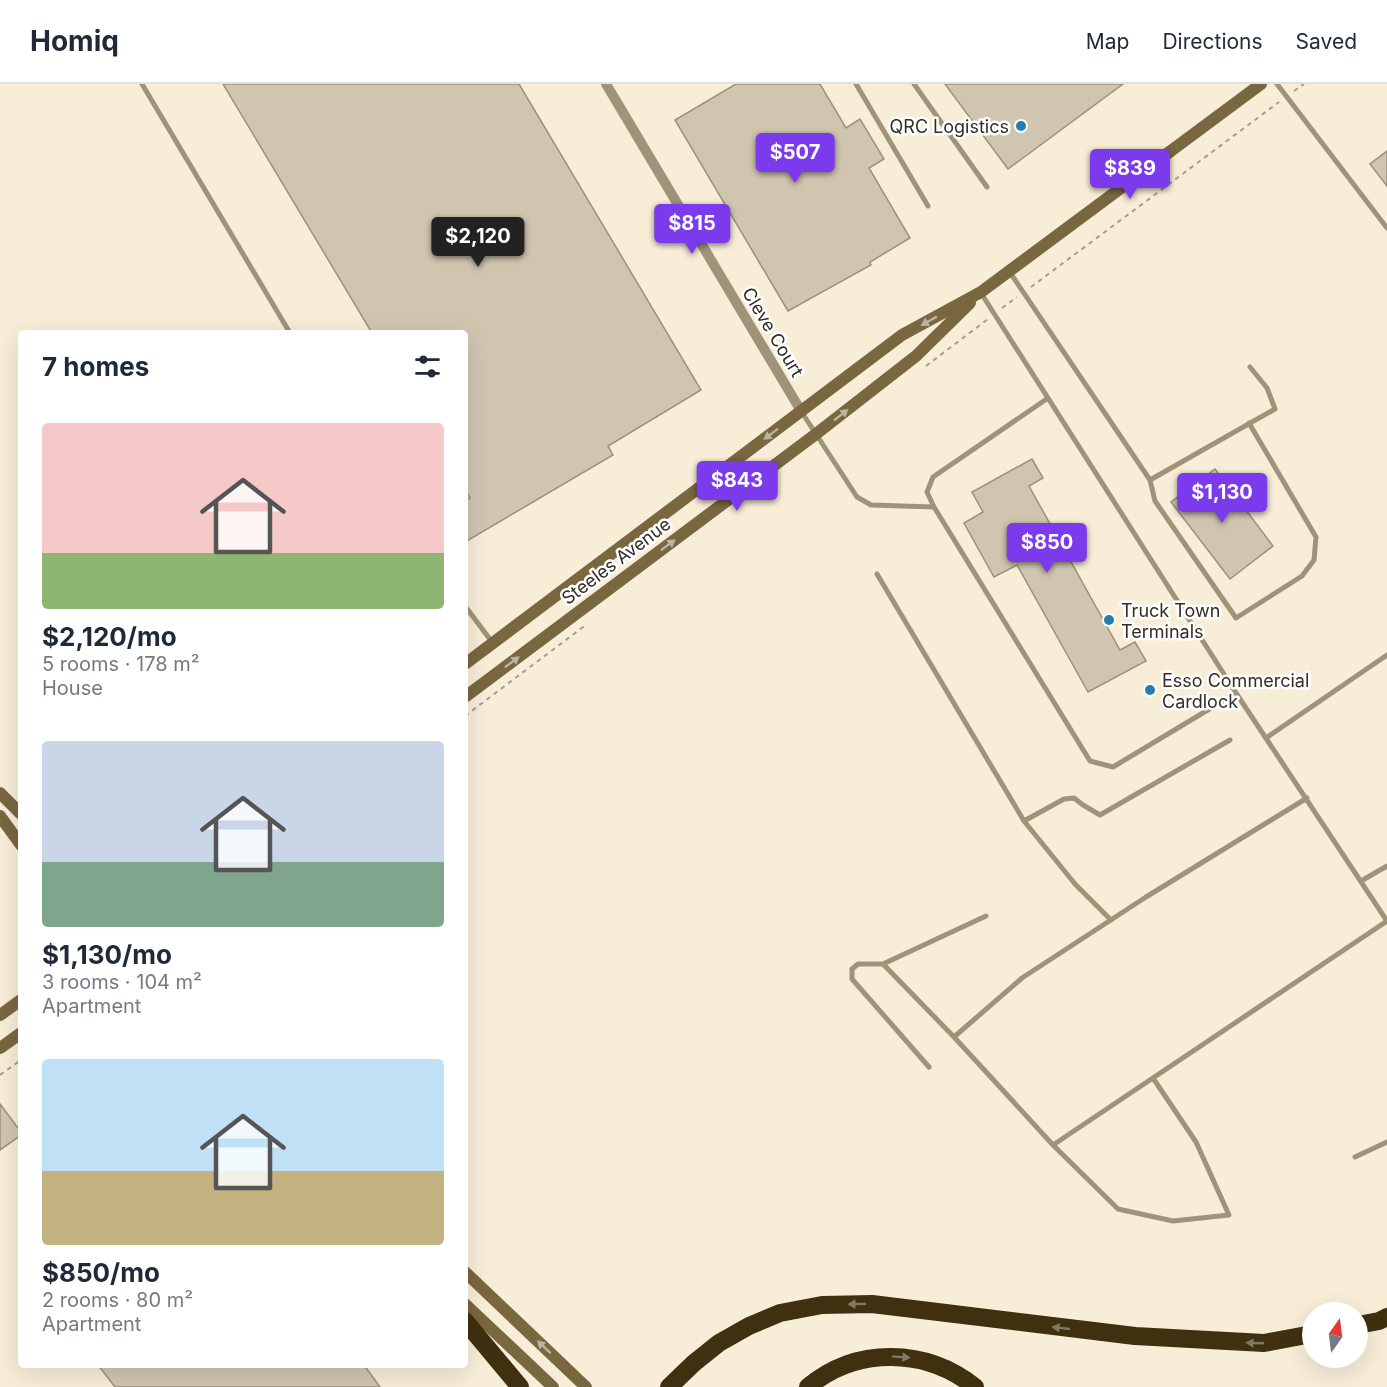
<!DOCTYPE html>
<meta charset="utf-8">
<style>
:root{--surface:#fff;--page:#f6f6f7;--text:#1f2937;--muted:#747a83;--line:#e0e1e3;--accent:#7c3aed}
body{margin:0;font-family:Inter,sans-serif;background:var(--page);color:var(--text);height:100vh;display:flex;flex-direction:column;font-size:22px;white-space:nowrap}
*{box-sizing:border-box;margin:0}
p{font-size:20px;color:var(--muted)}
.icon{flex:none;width:33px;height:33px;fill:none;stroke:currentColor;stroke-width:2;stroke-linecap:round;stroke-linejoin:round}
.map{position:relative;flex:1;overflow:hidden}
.drawer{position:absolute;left:18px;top:246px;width:450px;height:1038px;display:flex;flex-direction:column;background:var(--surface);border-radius:6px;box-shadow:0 6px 24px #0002}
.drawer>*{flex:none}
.needle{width:39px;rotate:14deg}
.buttons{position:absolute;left:1302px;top:1218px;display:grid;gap:12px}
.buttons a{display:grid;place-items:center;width:66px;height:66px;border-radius:50%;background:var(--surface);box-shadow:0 6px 24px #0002;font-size:30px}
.price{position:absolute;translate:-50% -51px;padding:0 14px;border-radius:6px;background:var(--accent);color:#fff;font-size:20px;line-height:39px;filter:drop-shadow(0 2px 3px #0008)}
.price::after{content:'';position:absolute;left:50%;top:36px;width:18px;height:14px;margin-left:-9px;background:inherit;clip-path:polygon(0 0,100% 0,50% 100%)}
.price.current{background:#222;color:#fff}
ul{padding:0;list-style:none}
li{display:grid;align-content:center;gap:12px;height:318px;padding:0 24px}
li span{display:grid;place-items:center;height:186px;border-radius:6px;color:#555}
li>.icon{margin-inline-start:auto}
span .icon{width:108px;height:108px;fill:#fffc;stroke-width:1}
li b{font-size:26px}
h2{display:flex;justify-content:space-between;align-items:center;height:72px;padding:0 24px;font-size:26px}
header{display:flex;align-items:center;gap:36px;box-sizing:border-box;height:84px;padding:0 30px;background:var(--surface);border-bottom:2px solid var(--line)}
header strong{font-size:28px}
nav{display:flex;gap:33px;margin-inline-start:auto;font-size:21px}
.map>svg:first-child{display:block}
.building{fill:#d0c6b0;stroke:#9b917d;stroke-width:1.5}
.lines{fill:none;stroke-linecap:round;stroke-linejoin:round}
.path{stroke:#a69e8d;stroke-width:2;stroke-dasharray:4.5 4.5;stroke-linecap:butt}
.service{stroke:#9f9379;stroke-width:5}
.minor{stroke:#9f9379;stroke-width:10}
.secondary{stroke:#796740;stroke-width:12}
.motorway{stroke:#3f300f;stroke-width:18}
.oneway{fill:#bcb3a0}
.oneway2{fill:#827863}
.poi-dot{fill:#227fac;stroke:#fff;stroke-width:2}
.labels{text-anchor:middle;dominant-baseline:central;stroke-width:5;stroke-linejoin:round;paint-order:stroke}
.poi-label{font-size:18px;fill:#312d24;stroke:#fff;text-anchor:start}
.street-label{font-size:18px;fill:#312d24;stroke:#fff}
</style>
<header>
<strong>Homiq</strong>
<nav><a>Map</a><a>Directions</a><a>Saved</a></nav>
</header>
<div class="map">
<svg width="1387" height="1303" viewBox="0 0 1387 1303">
<rect width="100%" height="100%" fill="#f8edd7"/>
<path class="building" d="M223,0H519L701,306L608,362L613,371L465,458V417L470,414L465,405V249H372Z
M736,0H820L846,44L860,35L884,75L869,84L910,154L870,178L871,181L788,227L675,36Z
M945,0H1123L1008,85Z
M1387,67V102L1370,80Z
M1032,375L1043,394L1029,402L1120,566L1135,558L1146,577L1088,608L1017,481L994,493L964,439L983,428L972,408Z
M1215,385L1273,462L1230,495L1171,418Z
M0,1020L21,1048V1051L0,1066Z
M98,1281H364L380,1303H115Z"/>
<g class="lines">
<path class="path" d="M1294,7L1304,0
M1031,203L1279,18
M1002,224L1017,213
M926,282L988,235
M465,632L587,540
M0,991L21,976"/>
<path class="service" d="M142,0L290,249
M856,0L928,122
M914,0L987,103
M1277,0L1387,144
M1009,187L1150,396L1275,325L1267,304L1250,283
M981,209L1236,609L1113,683L1090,677L934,423L927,408L933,393L1048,314
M801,327L857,413L871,421L934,423
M1150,396L1155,417L1236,534L1302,492L1314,476L1316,453L1249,339
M877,490L1024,737L1075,800L1111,836
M465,522L492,558
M1236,609L1387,837
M1266,654L1387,571
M1024,737L1064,715L1074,714L1083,721L1100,731L1230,656
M1361,797L1387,782
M986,832L883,880L954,953L1022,894L1146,813L1307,714
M883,880H858L852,885V895L929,983
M954,953L1053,1061L1118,1125L1173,1137L1229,1131L1196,1058L1153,994
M1053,1061L1387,837
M1355,1073L1387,1058"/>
<path class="minor" d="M606,0L801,327"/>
<path class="secondary" d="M465,580L902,251L981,208L1261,0
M465,613L816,350L916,272L970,219
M0,709L21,730
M0,732L21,761
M0,931L21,916
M0,964L21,949
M465,1188L586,1303
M465,1220L553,1303"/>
<path class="motorway" d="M465,1237L520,1303
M1358,1241L1379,1237L1387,1233
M669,1303L694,1279L719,1259L749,1242L780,1229L822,1221L872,1220L1135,1252L1264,1259L1312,1250
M808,1303C857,1262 926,1264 975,1303"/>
</g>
<defs><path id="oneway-solid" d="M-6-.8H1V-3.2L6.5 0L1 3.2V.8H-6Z" transform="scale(1.5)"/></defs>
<g class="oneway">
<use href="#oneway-solid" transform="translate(929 237) rotate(151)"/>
<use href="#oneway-solid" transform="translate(841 331) rotate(-38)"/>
<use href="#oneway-solid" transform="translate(771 350) rotate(143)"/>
<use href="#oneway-solid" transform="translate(668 461) rotate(-37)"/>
<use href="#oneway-solid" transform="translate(512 578) rotate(-37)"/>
<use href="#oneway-solid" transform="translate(544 1263) rotate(-137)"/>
</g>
<g class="oneway2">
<use href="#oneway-solid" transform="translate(857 1220) rotate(179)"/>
<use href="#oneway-solid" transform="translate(1061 1244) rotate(-174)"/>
<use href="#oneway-solid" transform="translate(1255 1259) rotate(-178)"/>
<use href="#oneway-solid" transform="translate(901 1273) rotate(4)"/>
</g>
<g class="poi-dot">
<circle cx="1021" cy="42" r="6"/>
<circle cx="1109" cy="536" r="6"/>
<circle cx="1150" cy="606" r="6"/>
</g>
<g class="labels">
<g class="poi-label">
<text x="1009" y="42" text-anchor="end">QRC Logistics</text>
<text x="1121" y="526">Truck Town<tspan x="1121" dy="21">Terminals</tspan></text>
<text x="1162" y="596">Esso Commercial<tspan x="1162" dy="21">Cardlock</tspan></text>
</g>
<g class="street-label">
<text transform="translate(773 248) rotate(59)">Cleve Court</text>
<text transform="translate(616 477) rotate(-37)">Steeles Avenue</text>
</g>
</g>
</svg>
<div class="buttons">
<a><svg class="needle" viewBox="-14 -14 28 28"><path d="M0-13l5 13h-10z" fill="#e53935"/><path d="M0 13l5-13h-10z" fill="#747a83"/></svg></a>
</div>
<b class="price" style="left:795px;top:100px">$507</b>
<b class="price" style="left:1130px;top:116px">$839</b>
<b class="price" style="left:692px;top:171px">$815</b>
<b class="price current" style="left:478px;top:184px">$2,120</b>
<b class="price" style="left:737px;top:428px">$843</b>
<b class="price" style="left:1222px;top:440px">$1,130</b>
<b class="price" style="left:1047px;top:490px">$850</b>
<section class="drawer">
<h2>7 homes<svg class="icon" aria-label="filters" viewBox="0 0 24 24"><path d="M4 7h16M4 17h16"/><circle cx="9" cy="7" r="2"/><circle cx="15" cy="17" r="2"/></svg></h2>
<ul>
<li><span style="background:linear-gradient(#f6c9c9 70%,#8fb573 0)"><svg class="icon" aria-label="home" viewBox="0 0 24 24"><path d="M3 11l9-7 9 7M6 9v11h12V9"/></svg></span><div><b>$2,120/mo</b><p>5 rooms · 178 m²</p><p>House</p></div></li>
<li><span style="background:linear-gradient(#c9d6e8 65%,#7fa58c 0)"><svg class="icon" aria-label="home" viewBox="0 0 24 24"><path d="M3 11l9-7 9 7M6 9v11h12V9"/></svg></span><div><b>$1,130/mo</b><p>3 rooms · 104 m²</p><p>Apartment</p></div></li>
<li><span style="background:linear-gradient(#bfe0f5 60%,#c2b280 0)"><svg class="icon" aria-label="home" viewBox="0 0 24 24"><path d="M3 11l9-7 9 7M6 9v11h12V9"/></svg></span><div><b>$850/mo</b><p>2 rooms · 80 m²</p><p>Apartment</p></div></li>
</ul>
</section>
</div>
